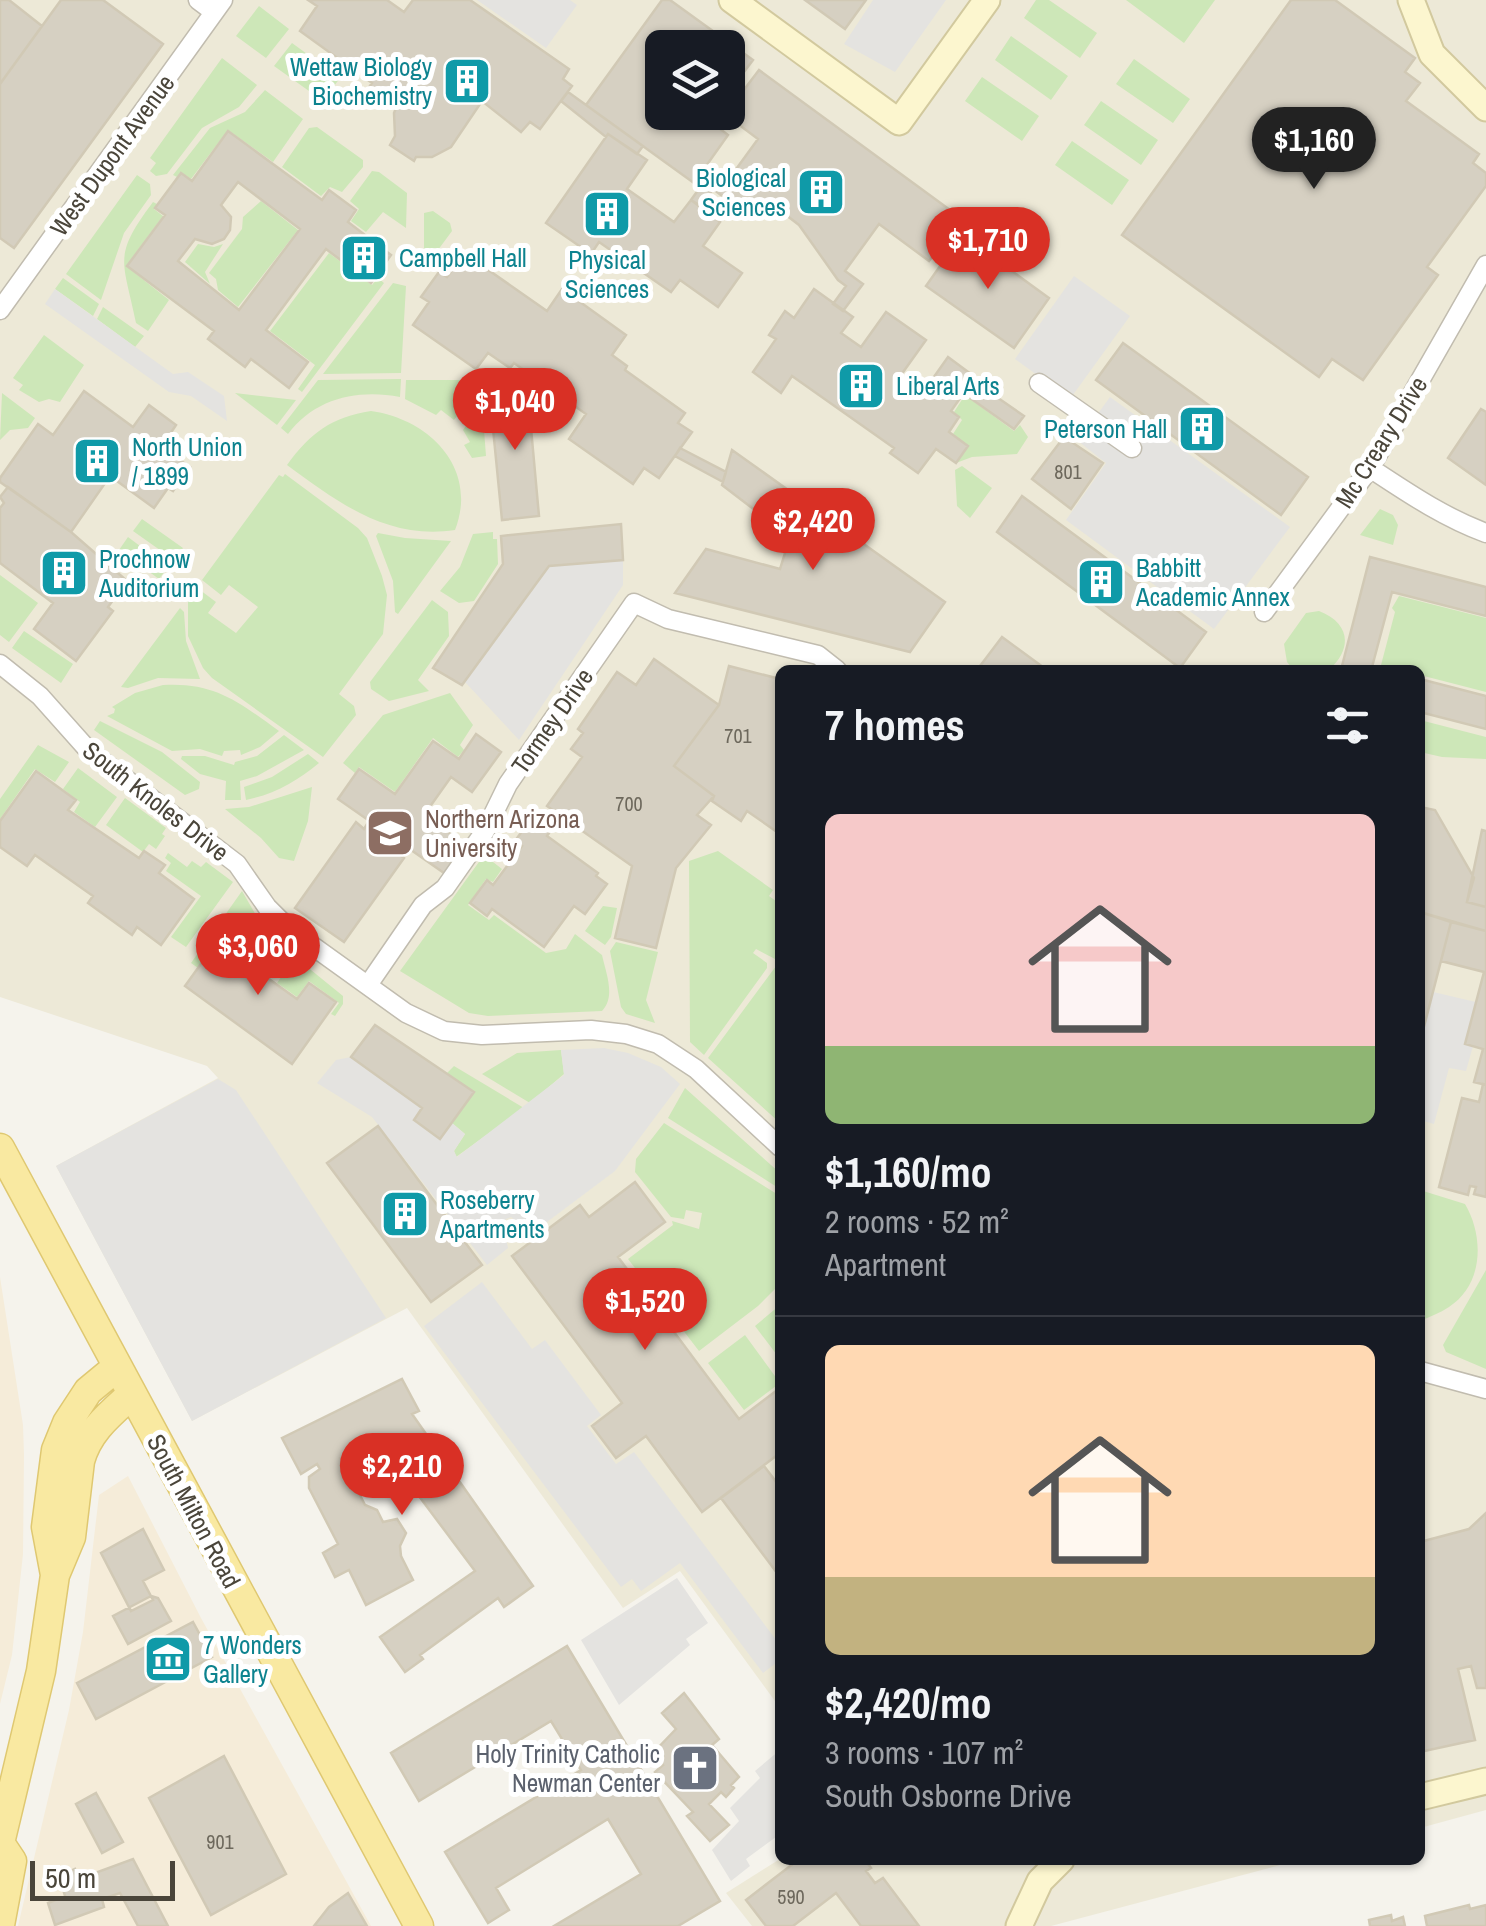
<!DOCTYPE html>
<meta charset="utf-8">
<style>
:root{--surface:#171b24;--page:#242831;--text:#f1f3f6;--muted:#9ea1a6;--line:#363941;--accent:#d93025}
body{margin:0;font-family:"Archivo Narrow",sans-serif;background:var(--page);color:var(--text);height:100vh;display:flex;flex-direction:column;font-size:38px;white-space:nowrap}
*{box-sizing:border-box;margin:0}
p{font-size:32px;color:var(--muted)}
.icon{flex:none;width:55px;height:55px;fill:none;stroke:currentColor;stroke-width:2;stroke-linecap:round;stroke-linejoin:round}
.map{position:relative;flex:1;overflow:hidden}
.panel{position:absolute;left:775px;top:665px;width:650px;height:1200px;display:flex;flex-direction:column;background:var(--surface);border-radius:15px;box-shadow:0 2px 8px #0004}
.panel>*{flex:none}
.fabs{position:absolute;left:645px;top:30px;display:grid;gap:20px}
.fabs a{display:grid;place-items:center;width:100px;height:100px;border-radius:15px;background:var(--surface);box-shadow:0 2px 8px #0004;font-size:50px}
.scale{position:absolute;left:30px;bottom:25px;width:145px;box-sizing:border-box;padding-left:10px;border:5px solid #4a453a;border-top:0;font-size:28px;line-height:35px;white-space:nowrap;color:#4a453a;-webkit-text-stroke:8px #fff;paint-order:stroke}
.price{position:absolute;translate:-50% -85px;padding:0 22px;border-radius:35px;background:var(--accent);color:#fff;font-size:32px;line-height:65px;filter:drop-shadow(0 2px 5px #0008)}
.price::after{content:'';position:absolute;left:50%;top:60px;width:30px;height:22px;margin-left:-15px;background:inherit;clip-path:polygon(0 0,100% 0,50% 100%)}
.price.current{background:#222;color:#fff}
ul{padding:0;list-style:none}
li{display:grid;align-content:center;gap:20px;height:530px;padding:0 50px}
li+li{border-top:2px solid var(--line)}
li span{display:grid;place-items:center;height:310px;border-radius:15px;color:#555}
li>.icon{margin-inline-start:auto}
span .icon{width:180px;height:180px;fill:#fffc;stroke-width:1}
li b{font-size:42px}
h2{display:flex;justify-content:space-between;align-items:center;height:120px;padding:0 50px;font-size:42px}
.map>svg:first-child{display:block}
.commercial{fill:#f5ecd9}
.education{fill:#ede9d7;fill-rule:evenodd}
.green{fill:#cde7b8}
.parking{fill:#e4e3e0}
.building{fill:#d6d0c2;stroke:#d1c9b5;stroke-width:2.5;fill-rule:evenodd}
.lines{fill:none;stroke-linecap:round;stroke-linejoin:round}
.street-casing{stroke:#c1bcaf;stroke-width:21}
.secondary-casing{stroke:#d2c99e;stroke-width:29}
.primary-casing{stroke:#dfc871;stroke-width:31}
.street{stroke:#fff;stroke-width:18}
.secondary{stroke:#fcf6cf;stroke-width:25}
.primary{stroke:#f9e9a1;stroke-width:28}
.labels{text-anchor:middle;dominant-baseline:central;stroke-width:10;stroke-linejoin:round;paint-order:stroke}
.number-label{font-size:20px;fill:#6d685c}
.culture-label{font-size:25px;fill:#0d838f;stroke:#fff;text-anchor:start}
.street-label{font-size:25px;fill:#4a453a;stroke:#fff}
.education-label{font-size:25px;fill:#785e54;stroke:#fff;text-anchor:start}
.worship-label{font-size:25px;fill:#5b616d;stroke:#fff;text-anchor:end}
</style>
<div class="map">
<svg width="1486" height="1926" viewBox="0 0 1486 1926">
<rect width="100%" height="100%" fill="#f5f3ec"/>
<path class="commercial" d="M0,1277L23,1425L24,1455L23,1554L12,1655L0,1704Z
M128,1476L201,1618L371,1926H18L69,1710L83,1632L99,1495Z"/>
<path class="education" d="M0,0H1486V1810L1420,1828V670H780V1708L680,1571L623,1608L407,1308L192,1421L56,1166L218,1078L207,1066L0,997ZM662,48H728V112H662Z
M780,1859V1860H1299L1051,1926H752L726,1893Z"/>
<path class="green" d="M1036,0H1049L1097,33L1080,58L1024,18Z
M1126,0H1215L1184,43Z
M259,6L289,29L266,58L236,36Z
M1011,36L1068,76L1051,100L995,60Z
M292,43L340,78L323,101L274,66Z
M222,58L257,85L239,107L202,128L167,174L156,176L150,171L156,163L150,158Z
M1134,59L1190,99L1173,123L1116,84Z
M982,77L1039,116L1022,141L965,101Z
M265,90L303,119L273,162L228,130L191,179L181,172L177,177L173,175L210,128L245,112Z
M1101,101L1158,140L1141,165L1084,125Z
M317,127L363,160V167L342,192L330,187L321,196L282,167L309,128Z
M1072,141L1129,180L1112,205L1055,165Z
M372,171L379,172L407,193L406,228L383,212L366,232L351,221L359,209L350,201Z
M137,175L150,184L151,195L124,233L101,300L66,274Z
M261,201L298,230L238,307L218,290L216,279L209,273L242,229L243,217Z
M153,202L157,204L154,209L163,216L126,266L169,300L148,331L136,323C123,259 112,257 153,202Z
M433,211L450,223L452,231L424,269V213Z
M198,244L214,247L223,244L205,272L210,284L185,262Z
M329,253L372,285L378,278L384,283L302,392L298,389L315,365L270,331Z
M63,278L99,304L93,316L55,289Z
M393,283L406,286L401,373L323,374Z
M103,307L144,336L135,347L97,319Z
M44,335L84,365L60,402L49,399L39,402L19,390L23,385L13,378Z
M401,379L400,397C358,389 315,398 288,434L281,428L318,380Z
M406,380H473L481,385L454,420L441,410L436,415L405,399Z
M2,393L35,418L28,428L10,430L0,440Z
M235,393L296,400L277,425Z
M965,395L1014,431L1020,425L1028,437L1017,454L972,457L956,463L968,446L953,434L962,420L954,412Z
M482,403L486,456L472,458L464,445L470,442L463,430Z
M371,411C429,419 479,468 455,530C387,540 339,503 287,465C310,433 332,417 371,411Z
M962,466L992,488L970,518L957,506L955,470Z
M285,474L358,528L367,538L382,576L387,595L383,634L339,694L354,706L356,715L323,757L212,678L203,668L188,636V598L196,587L216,602L208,613L236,633L258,607L229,585L221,595L202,580L279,475L283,477Z
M1380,509L1393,515L1398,525L1393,545L1360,535Z
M142,519L183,548L174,560L133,531Z
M493,532V539H497L498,564L474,601L459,603L440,591L460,567L473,534Z
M378,533L405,538L451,541L398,614L395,612L393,581L376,536Z
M128,537L168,567L159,579L119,550Z
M0,575L38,603L9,642L0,635Z
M1399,596L1486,618V692L1420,675V670L1381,665L1395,612L1392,608Z
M432,600L448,612L449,636L418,680L429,691L389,701L371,689L370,682Z
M180,608L184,612L186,641L200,679L158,678L128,688L121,687Z
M1319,611C1350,623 1353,648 1329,670L1293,669L1287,662L1284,644L1306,613Z
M24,631L73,664L61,683L12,648Z
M163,685C215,682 239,702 279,731L260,747L241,755L240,750L224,751L222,756L200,749L172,751L107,716L114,713L115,709L112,707L135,693Z
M450,693L473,725L460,745L464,750L458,757L433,738L395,792L359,767L355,773L343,763L383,715Z
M1420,720L1486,737V759L1442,757L1420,752Z
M100,721L162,752L200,782L199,789L185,795L94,730Z
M284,735L304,750L257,776L240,781L241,800H225L226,781L200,774L181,759L182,756H205L234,765L235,762L257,756Z
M38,745L69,762L55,782L35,769L0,819V799Z
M308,754L319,763C297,781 275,794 246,800L244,787L272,777Z
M78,768L117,797L95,827L74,812L80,802L63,789Z
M312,787L308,821L294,861L279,858L261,838L225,809L249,807Z
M125,798L166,828L162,834L165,836L156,849L149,844L143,852L106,825Z
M718,851L773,890L769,896L780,904V952L775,959L756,949L753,953L767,963V968L704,1055L690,1042L689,861Z
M168,853L187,867L192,861L201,867L206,862L233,882L186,947L171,937L201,896L166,871L171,863L165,858Z
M484,855L502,869L493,882L486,879L468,905L489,920L494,915L546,953L566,949L575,934L602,955C606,973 616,997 602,1011L488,1016L469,1013L400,971Z
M242,891L257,917L283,944L261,970L248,962L259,943L230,923L198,968L191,963Z
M603,906L617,908L611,937L605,945L585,931Z
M616,942L658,952L646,1000L655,1023L626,1014L621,1007L610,951Z
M295,957L343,996V1004L335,1016L331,1014L339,1003L309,981L297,997L277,983Z
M779,962L780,967V1123L708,1058Z
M561,1050L564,1074L530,1103L482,1074L517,1053Z
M454,1066L524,1108L456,1157L454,1151L465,1134L452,1123L474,1092L447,1073Z
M685,1088L780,1173V1189L668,1118Z
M664,1123L780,1196V1284L758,1306L699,1351L628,1259L673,1225L672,1221L699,1229L702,1213L686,1210L684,1219L671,1217L635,1172L636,1159Z
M1420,1190L1465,1204C1484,1236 1484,1284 1449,1307C1440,1313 1429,1317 1420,1321Z
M1486,1270V1369L1446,1352L1443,1345Z
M780,1305V1359L755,1326Z
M745,1335L780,1383L744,1410L708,1363Z"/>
<path class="parking" d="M477,0H570L577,5L546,48Z
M873,0H946L895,72L844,44Z
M1074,276L1130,316L1070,399L1015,359Z
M55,289L173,374L188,372L224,396L227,421L191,396L169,392L45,304Z
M1110,397L1290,527L1214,629L1066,520L1106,463L1078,441Z
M623,560V585L519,740L465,682L549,566Z
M1433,992L1476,1002L1465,1044L1473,1046L1466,1071L1449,1068L1434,1124L1420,1120V1042Z
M604,1048L628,1053L661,1067L680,1084L615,1171L531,1234L511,1217L506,1219L503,1224L508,1248L487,1265L372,1117L317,1083L336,1060L351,1057L422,1108L414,1120L440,1138L452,1123L465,1134L454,1151L457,1157L564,1075L561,1050Z
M218,1079L236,1090L386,1318L192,1421L56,1166Z
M482,1282L532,1349L545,1340L601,1415L587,1426L616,1464L634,1452L780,1645V1660L763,1673L680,1563L641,1591L632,1579L621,1587L424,1326Z
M677,1578L708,1623L686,1639L690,1645L619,1705L581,1640Z
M780,1750V1834L746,1859L750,1866L731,1881L712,1850L739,1821L730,1808L760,1778L755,1771Z"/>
<path class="building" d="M0,0H9L42,26L0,84Z
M61,0H103L163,44L14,248L0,238V84Z
M308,0H387L404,12L413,0H470L569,69L563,79L572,86L540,129L530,122L521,132L482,101L451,147L432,157H416L414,161L390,145L395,136L394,113L399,101L393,98L388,106L367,90L372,83L300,31L317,6Z
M662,0H670L753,60L728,93V48H662V112H698L728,135L694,183L586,105Z
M805,0H866L845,29Z
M1291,0H1335L1415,58L1405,72L1420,83L1406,101L1479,154L1473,163L1486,173V186L1427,267L1438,275L1363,380L1332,359L1319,377L1122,235Z
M759,70L961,218L929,261L879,224L845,271L863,284L843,311L833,304L846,286L838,280L799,225L786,215L721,195L713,189L701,206L691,200L704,182L698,177L705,167L726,183L758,139L726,115L730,110L728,93L737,99Z
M568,92L643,146L637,154L608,134L606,137L561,101Z
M228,131L322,200L329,190L356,210L348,222L391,255L371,283L326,249L266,330L308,362L289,388L251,359L245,367L208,339L214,331L127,266L165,215L155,208L181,173L192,181ZM238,182L300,229L239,310L178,261L195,239L212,244L224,239L230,230L231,217L221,205Z
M608,134L647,160L627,189L674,222L691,200L720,222L703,246L742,273L718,307L680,280L671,292L599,242L591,254L546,223Z
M962,235L1049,298L1014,348L926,286Z
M464,253L547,311L562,289L626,335L612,355L627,366L625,370L685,413L678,423L692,432L659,478L644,468L633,484L569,439L586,414L514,363L510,368L488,353L476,369L413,325L429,302L421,297L439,272L447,277Z
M814,289L853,317L841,333L861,347L886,312L926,340L901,375L924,391L948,357L975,377L951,411L959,417L949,432L968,446L956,463L936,449L918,473L890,453L894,448L792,376L781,393L753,372L776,339L769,335L785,311L794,318Z
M1123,343L1308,477L1281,515L1096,380Z
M972,380L1024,416L1014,429L963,393Z
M527,384L539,516L502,520L490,398L503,397L502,386Z
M84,391L133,427L149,405L176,425L168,437L180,446L174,456L190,467L173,491L168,488L154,508L110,476L71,532L0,482V478L38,424L53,435Z
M1481,409L1486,412V485L1448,458Z
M1064,437L1103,463L1071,509L1032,479Z
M680,448L726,472L723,482L675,456Z
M732,450L945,602L910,652L675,593L706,549L780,569L790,537L722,485Z
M8,487L71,532L127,581L108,607L113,611L76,661L34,629L53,603L0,563V508L4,503L0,497Z
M1022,496L1206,632L1180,668L997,532Z
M621,524L623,560L549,566L462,685L433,668L503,564L501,536Z
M1370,557L1486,587V616L1392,592L1372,667L1383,670H1341Z
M1002,637L1047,670H977Z
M654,659L719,705L674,766L714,796L697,815L711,825L676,868L656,948L615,938L632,866L547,806L582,757L571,749L583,733L578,729L617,672L636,685Z
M729,666L780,679V834L747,811L741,821L712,801L714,796L674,766L719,705Z
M1420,679L1486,696V729L1420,712Z
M476,734L501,752L472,792L451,777L424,815L465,844L444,873L338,799L359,769L395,794L433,741L459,759Z
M36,771L76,800L68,810L139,858L144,851L165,865L159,873L194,899L161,945L137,927L132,935L88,903L93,896L35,855L27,866L0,847V821Z
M1420,807L1435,810L1474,878L1467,902L1486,907V931L1420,912Z
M533,816L551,830L547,836L598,873L596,876L607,884L585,914L574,906L544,947L492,909L487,916L470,903L487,880L493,885L522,846L515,841Z
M369,821L403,844L397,853L404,858L344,942L295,908L356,822L364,829Z
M1482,830L1486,831V907L1467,902Z
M1420,912L1451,922L1420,1042Z
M1451,922L1486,931V1085L1474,1082L1483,1049L1465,1044L1484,972L1441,961Z
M229,925L257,945L245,962L297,999L309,983L336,1002L292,1064L185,986Z
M375,1025L474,1092L440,1139L414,1120L422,1108L351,1057Z
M1483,1084L1486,1085V1197L1474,1194L1476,1187L1470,1186L1468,1195L1439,1187L1462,1098L1479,1102Z
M378,1126L482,1265L431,1302L327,1163Z
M635,1182L665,1222L618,1257L739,1419L780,1388V1453L702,1512L646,1436L616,1458L592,1426L622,1403L512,1256L580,1205L589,1217Z
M402,1379L419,1411L412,1414L533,1586L504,1607L498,1598L420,1655L423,1659L405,1672L380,1637L475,1571L377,1440L341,1458L365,1505L377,1510L383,1522L397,1519L406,1533L400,1546L401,1556L413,1580L366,1605L349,1570L335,1577L323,1553L338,1544L309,1488V1477L320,1469L317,1464L301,1474L282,1438Z
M764,1466L780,1487V1577L721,1498Z
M1486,1513V1688H1477L1471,1666L1458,1669L1475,1740L1420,1752V1542L1469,1529Z
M143,1529L164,1570L143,1581L153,1600L131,1611L101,1553Z
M151,1596L158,1598L171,1621L128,1644L113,1616Z
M193,1622L212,1657L96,1719L77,1683Z
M567,1646L720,1901L678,1926H554L641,1874L608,1819L496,1888L509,1910L488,1923L445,1852L581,1770L551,1721L419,1801L391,1753Z
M684,1693L719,1739L712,1745L739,1777L731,1785L734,1788L726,1797L721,1792L709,1804L729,1825L710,1841L687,1816L693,1812L655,1772L663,1765L653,1753L676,1729L662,1713Z
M224,1756L286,1874L211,1915L149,1798Z
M96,1793L123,1842L102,1853L76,1804Z
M133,1859L168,1926H138L120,1893L102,1899L104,1907L55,1925L48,1903L65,1896L59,1876L75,1869L79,1879Z
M798,1860H865L871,1868L866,1871L875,1883L883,1878L919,1926H861L836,1893L793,1926H766L746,1900Z
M348,1893L367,1926H314L329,1907Z
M1469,1905L1470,1909L1486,1905V1926H1427L1425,1916Z
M1391,1915L1392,1921L1403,1917L1405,1926H1370L1369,1920Z"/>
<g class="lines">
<g class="street-casing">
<path id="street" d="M198,0L214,12
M0,310L223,0
M1039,383L1132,448
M1370,468C1408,493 1443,517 1486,533
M1264,612L1370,468L1486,265
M0,664L40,696L89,751L237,864L267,907L289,929L406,1013L444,1031L482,1035L591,1030L626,1034L658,1044L696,1069L780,1147
M368,985L423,905L445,888L485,831L508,784L634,603L668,619L818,655L837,670
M1420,1371L1486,1389"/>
</g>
<g class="secondary-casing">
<path id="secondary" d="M732,0L899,122L987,0
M1411,0L1432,54L1486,108
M1420,1797L1486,1781
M1019,1926L1040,1881L1061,1860"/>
</g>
<g class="primary-casing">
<path id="primary" d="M0,1148L419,1926
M55,1575L46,1527L56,1450L67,1423L88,1391L117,1367
M0,1843L41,1671L55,1575L71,1537L80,1461C88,1431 110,1414 132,1394
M0,1925L12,1861L0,1843"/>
</g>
<use href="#street" class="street"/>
<use href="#secondary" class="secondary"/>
<use href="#primary" class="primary"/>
</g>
<defs>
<g id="building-square" transform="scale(2.5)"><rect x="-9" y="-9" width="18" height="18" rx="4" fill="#0f9aa8" stroke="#fff"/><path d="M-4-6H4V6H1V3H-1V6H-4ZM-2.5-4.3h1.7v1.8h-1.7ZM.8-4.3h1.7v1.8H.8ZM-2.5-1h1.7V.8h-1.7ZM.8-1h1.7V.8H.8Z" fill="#fff"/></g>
<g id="university-square" transform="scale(2.5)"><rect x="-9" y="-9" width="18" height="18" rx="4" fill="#8d6e63" stroke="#fff"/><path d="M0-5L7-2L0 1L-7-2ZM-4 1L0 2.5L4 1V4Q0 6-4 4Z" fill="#fff"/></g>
<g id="museum-square" transform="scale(2.5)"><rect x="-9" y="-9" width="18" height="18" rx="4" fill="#0f9aa8" stroke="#fff"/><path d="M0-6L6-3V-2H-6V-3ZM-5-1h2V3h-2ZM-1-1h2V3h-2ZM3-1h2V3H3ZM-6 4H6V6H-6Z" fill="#fff"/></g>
<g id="church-square" transform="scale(2.5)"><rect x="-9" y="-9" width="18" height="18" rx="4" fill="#6b7280" stroke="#fff"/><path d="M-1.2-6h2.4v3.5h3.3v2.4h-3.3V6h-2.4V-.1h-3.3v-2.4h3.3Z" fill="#fff"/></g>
</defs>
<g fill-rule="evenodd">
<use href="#building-square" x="467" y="81"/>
<use href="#building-square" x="821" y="192"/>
<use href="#building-square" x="607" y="214"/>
<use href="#building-square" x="364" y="258"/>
<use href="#building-square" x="861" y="386"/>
<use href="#building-square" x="1202" y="429"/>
<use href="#building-square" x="97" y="461"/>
<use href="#building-square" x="64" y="573"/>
<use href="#building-square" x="1101" y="582"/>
<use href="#university-square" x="390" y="833"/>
<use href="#building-square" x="405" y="1214"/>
<use href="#museum-square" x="168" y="1659"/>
<use href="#church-square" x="695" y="1768"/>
</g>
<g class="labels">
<g class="number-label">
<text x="1068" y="471">801</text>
<text x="738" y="735">701</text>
<text x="629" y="803">700</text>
<text x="220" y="1841">901</text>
<text x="791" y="1896">590</text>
</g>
<g class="culture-label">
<text x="432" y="67" text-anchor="end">Wettaw Biology<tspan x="432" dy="29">Biochemistry</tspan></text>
<text x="786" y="178" text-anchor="end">Biological<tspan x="786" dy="29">Sciences</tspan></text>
<text x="399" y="258">Campbell Hall</text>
<text x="607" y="260" text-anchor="middle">Physical<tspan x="607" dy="29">Sciences</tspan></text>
<text x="896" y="386">Liberal Arts</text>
<text x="1167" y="429" text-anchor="end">Peterson Hall</text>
<text x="132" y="447">North Union<tspan x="132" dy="29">/ 1899</tspan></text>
<text x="99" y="559">Prochnow<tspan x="99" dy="29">Auditorium</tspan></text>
<text x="1136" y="568">Babbitt<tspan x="1136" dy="29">Academic Annex</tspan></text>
<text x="440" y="1200">Roseberry<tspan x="440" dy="29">Apartments</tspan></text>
<text x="203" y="1645">7 Wonders<tspan x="203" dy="29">Gallery</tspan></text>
</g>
<g class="street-label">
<text transform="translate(112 155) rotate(-54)">West Dupont Avenue</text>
<text transform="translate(1381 442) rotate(-58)">Mc Creary Drive</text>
<text transform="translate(552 721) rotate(-55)">Tormey Drive</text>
<text transform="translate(156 801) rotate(38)">South Knoles Drive</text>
<text transform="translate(194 1511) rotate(62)">South Milton Road</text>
</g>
<g class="education-label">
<text x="425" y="819">Northern Arizona<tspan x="425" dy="29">University</tspan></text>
</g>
<g class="worship-label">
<text x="660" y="1754">Holy Trinity Catholic<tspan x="660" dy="29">Newman Center</tspan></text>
</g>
</g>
</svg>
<div class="fabs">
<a><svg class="icon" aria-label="layers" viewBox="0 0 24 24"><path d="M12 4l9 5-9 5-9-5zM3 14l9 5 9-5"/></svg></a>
</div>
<div class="scale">50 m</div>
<b class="price current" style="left:1314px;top:192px">$1,160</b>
<b class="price" style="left:988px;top:292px">$1,710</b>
<b class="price" style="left:515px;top:453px">$1,040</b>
<b class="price" style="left:813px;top:573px">$2,420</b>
<b class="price" style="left:258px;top:998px">$3,060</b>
<b class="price" style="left:645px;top:1353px">$1,520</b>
<b class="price" style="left:402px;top:1518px">$2,210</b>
<section class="panel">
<h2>7 homes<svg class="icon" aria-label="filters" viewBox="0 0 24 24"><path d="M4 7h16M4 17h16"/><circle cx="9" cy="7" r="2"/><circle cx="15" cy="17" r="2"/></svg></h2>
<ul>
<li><span style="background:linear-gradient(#f6c9c9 75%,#8fb573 0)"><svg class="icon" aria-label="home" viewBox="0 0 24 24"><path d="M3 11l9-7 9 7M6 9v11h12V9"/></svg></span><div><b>$1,160/mo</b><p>2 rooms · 52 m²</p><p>Apartment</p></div></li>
<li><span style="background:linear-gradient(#ffd9b3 75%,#c2b280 0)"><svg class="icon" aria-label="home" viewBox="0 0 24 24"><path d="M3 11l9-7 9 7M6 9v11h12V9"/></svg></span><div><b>$2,420/mo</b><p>3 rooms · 107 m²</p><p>South Osborne Drive</p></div></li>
</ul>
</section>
</div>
